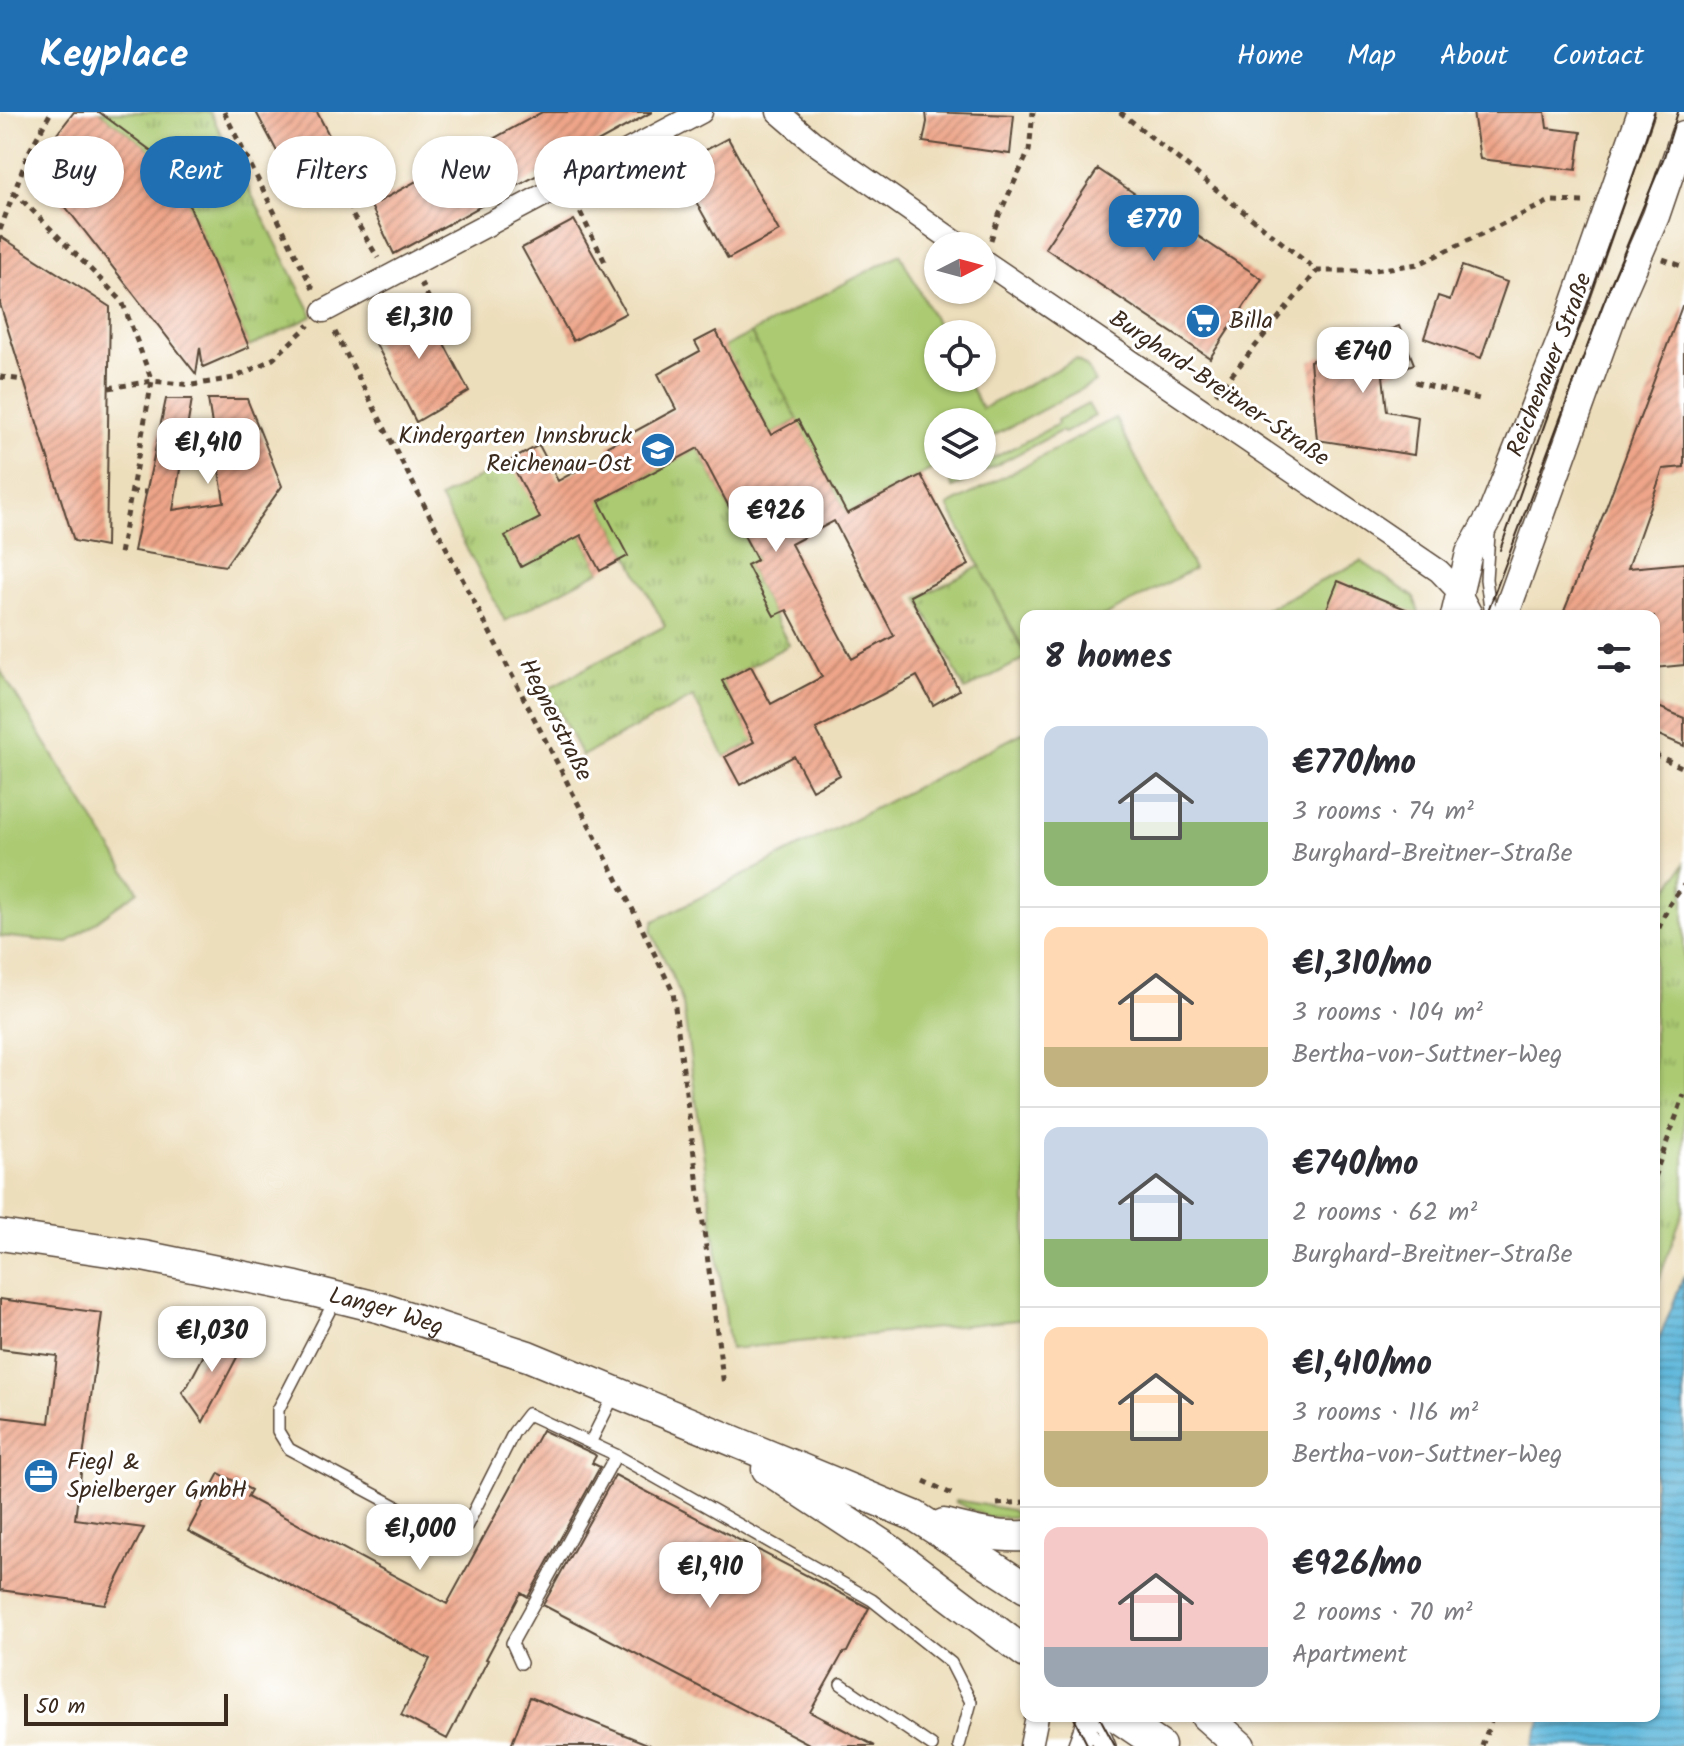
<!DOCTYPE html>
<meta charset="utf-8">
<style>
:root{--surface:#fff;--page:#f7f7f7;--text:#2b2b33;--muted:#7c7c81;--line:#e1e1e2;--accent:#1f6fb2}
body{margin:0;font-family:Kalam,sans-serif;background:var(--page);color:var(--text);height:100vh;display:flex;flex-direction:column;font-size:30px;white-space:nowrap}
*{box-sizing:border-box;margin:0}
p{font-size:26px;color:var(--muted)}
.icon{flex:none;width:44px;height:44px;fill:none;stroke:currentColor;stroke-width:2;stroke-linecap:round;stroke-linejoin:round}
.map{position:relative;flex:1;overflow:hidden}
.side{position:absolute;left:1020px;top:498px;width:640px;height:1112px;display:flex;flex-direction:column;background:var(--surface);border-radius:16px;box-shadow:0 2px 6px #0004}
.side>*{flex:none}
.banner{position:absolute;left:24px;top:24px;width:760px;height:72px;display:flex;gap:16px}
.needle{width:52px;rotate:84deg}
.fabs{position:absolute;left:924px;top:120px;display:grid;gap:16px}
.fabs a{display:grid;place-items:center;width:72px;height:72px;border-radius:50%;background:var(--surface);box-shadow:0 2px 6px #0004;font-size:40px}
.scale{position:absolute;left:24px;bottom:20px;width:204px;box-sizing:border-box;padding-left:8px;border:4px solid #3b2a1e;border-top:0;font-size:22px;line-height:28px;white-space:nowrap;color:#3b2a1e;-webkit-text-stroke:6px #fff;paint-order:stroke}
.price{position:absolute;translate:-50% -68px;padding:0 18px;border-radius:16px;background:#fff;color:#222;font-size:26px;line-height:52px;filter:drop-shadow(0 2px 4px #0008)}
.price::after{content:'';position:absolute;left:50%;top:48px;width:24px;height:18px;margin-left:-12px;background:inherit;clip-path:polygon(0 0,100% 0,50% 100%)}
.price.on{background:var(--accent);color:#fff}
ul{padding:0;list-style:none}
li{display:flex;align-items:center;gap:24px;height:200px;padding:0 24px}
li+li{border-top:2px solid var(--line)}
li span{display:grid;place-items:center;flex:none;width:224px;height:160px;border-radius:16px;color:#555}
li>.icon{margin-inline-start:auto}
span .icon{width:96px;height:96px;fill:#fffc;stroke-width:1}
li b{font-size:34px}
h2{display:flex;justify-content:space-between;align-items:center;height:96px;padding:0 24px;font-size:34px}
.tag{padding:0 28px;border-radius:36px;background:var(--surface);box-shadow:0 2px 6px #0004;font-size:28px;line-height:72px}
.tag.on{background:var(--accent);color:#fff}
header{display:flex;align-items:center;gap:48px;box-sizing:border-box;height:112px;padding:0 40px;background:var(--accent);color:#fff}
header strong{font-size:38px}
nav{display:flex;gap:44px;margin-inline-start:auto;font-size:28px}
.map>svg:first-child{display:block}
.grass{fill:#abca72;stroke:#737a48;stroke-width:2}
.park{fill:url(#park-tufts);stroke:#737a48;stroke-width:2}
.water{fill:url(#water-rules);stroke:#4c707c;stroke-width:2}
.building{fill:url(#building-hatch);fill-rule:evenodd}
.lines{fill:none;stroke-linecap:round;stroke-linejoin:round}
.service-casing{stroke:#564536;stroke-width:14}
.minor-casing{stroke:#564536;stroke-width:25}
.tertiary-casing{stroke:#564536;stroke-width:29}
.secondary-casing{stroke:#564536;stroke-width:33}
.path{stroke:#564536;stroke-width:5;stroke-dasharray:6 6;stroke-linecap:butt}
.service{stroke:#fff;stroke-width:11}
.minor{stroke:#fff;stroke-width:22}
.tertiary{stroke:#fff;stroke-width:26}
.secondary{stroke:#fff;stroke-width:30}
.tram{stroke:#3b2a1e;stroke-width:2}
.labels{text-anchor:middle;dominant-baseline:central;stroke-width:6;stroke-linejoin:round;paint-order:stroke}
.poi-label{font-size:24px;fill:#3b2a1e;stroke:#fff;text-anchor:start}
.street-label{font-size:24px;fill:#3b2a1e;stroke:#fff}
</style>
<header>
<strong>Keyplace</strong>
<nav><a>Home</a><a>Map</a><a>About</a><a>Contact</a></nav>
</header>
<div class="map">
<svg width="1684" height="1634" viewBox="0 0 1684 1634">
<defs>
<pattern id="park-tufts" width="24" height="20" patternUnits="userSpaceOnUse" patternTransform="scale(2)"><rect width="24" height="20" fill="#abca72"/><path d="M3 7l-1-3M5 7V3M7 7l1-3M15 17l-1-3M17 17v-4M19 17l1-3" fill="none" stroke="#8ca45d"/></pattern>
<pattern id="water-rules" width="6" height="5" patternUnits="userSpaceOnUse" patternTransform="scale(2)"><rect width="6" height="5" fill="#5cb6da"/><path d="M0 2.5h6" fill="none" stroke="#4d94b0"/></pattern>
<pattern id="building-hatch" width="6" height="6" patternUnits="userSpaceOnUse" patternTransform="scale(2)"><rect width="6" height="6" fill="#eea589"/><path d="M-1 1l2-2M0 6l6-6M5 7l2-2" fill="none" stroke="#c2876f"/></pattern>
</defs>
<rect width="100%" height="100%" fill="#fff"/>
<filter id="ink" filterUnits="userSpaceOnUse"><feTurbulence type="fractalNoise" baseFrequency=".0125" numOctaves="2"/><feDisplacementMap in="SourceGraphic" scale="16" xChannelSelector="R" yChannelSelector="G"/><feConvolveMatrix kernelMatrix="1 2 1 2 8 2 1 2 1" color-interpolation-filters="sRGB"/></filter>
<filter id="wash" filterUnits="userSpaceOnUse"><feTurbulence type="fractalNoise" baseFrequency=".006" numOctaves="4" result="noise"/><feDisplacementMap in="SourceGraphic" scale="32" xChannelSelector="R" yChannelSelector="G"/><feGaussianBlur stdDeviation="1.8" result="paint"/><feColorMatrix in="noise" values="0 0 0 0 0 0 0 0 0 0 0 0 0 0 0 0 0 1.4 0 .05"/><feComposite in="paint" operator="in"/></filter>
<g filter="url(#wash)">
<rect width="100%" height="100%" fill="#eddebb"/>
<path class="grass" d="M900,142L942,222H938V266H966L982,297L1076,247L1088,256L1095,270L982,330V310H938V354L847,402L751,221Z
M1088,292L1095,304L1064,321L1061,319L953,376L950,369L1058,312L1057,308Z
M1115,306L1194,457L1105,504H1026V542L948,394Z
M1361,449L1414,485L1420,504H1252Z
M0,558L138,779L67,831L0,824Z
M1026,619V1207L730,1237L683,893L676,872L651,819L654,809Z
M957,1388L1011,1398L1019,1405H987L955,1390Z"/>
<path class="park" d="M99,0H210L313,204L249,235L173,55Z
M751,221L798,308L771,323L724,235Z
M698,336L757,448L748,454L789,533L722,569L746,615L761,626L725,645L693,585L582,644L547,577L665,514L605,400L595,391Z
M510,349L545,403L506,424L522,454L565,431L579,419L600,459L505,509L440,386Z
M980,454L1026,546L965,578L918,486Z
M1684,752V1097L1654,1181V800Z"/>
<path class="water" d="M1684,1163V1634H1532L1543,1604H1654V1241Z"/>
<g id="blocks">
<path class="building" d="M74,0H99L173,55L249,235L203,255L200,235L196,262L33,53Z
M256,0H317L346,56L299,81Z
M542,0H652L394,142L371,94Z
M926,0L1014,3L1010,42L923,30L927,10Z
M1473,0H1545L1547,16L1581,20L1576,58L1480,47Z
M728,26L779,119L728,147L676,54Z
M1098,57L1262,167L1210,246L1045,136Z
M574,108L626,201L573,229L522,136Z
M0,124L110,195L106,435L74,429L0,192Z
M1462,154L1507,170L1481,246L1424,226L1438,184L1450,188Z
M421,188L469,279L416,310L369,218Z
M1682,194H1684V355L1663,357L1628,456L1684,451V553L1654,556V504H1562L1604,401Z
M1399,214L1414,252L1383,264L1387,299L1418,305L1414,343L1317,328L1310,249Z
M716,219L771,323L798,308L847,402L921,363L969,453L910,484L959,578L933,593L917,564L816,617L840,663L812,678L794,644L740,673L725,645L754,630L722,569L751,554L771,592L822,565L787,498L774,504L747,453L757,448L698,336L599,389L628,444L600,459L581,423L521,455L505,424L540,406L510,349L539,333L558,369L611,340L608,334L676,297L658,262L700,239L695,230ZM834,409L894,524L852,547L791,432Z
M166,287H192L173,398L224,390L208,287H247L282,374L225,454L134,439Z
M1338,469L1420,503V504H1324Z
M1654,593L1684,606V634L1654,621Z
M0,1187L102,1201L75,1407L144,1416L105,1492L0,1478V1305L49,1311L57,1244L0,1237Z
M214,1224L245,1230L203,1310L182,1280L188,1273Z
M542,1318L594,1342L596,1344L592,1351L600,1355L528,1485L521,1481L486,1547L488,1548L447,1627L401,1603L430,1547L188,1419L219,1361L251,1378L247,1385L447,1492Z
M615,1363L869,1496L847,1540L843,1541L810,1600L875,1634H813L543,1493Z
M530,1585L650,1633V1634H511Z"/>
</g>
</g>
<g filter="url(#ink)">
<use href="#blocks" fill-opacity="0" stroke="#564536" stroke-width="2"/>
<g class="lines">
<g class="service-casing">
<path id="service" d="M1489,422L1486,467L1491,504
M336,1186L278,1298V1319L289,1337L439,1417L459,1420L467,1413L514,1320L528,1302L616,1343
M590,1331L615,1281
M521,1551L512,1531L616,1343L872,1488L951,1551L971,1590L959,1634
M841,1572L932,1634
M1098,1604L1110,1634
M1088,1615L1101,1634"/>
</g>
<g class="minor-casing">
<path id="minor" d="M778,0L813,30L961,134
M982,148L1439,459L1459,480L1472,504
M324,199L701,0
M1031,1634L1037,1604
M1079,1634L1090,1604"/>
</g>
<g class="tertiary-casing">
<g id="tertiary">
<path id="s1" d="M1454,504L1469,441L1491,402L1570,204L1641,0"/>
<path d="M1505,504L1615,198L1656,104L1684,22"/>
</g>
</g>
<g class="secondary-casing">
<g id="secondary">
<path id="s2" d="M0,1123L143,1144L296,1175L381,1196L528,1244L915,1404L1026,1476"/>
<path d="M767,1357L887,1436L1026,1541"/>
<path d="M944,1412C971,1419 997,1426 1026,1424"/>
<path d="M1116,1604L1160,1634"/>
<path d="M1206,1604L1240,1634"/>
</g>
</g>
<path class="path" d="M224,0L314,179
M1120,0L1317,159H1367L1419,152L1550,89L1584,90
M367,62L350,83L353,104L378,146
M14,80L122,189L152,269L120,442
M575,90L606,152
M0,118L29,40L51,0
M991,128L999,103L1029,39L1033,0
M1663,147L1684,155
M421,171L452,232
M335,220L634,800L673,880L724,1274
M0,265L23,268
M1415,270L1483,288
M109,276L152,269L192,273L234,266L273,247L309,213
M1216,282L1317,159
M131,380H147
M1654,642L1684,656
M1654,827L1669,793L1684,773
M1654,1065L1684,983
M924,1369L956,1384
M997,1392L1026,1390
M1482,1634L1493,1604"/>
<use href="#service" class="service"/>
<use href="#minor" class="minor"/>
<use href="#tertiary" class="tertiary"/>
<use href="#secondary" class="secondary"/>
<path class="tram" d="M1500,438L1636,55L1654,0
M1486,504L1610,174L1664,45L1678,0
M1073,1604L1088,1634
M1099,1604L1115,1634"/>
</g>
</g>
<defs>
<g id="supermarket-disc" transform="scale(1.8)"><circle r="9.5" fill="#1f6fb2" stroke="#fff"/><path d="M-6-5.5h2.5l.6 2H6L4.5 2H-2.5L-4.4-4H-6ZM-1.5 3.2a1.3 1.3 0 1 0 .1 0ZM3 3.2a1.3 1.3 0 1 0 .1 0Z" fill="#fff"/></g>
<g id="school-disc" transform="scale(1.8)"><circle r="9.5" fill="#1f6fb2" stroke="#fff"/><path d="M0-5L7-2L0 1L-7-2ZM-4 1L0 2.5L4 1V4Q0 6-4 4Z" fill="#fff"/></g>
<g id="office-disc" transform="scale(1.8)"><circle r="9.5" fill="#1f6fb2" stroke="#fff"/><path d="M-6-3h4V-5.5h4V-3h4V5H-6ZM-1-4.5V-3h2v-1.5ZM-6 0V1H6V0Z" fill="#fff"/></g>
</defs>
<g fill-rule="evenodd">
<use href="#supermarket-disc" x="1203" y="209"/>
<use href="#school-disc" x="658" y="338"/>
<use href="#office-disc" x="41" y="1364"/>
</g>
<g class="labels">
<g class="poi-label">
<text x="1229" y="209">Billa</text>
<text x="632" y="324" text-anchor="end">Kindergarten Innsbruck<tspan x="632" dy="28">Reichenau-Ost</tspan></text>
<text x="67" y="1350">Fiegl &amp;<tspan x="67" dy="28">Spielberger GmbH</tspan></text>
</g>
<g class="street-label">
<text stroke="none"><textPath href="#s1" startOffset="270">Reichenauer Straße</textPath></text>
<text transform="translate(1219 277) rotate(34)">Burghard-Breitner-Straße</text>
<text transform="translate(555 608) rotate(63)">Hegnerstraße</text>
<text stroke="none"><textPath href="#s2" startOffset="394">Langer Weg</textPath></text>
</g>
</g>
</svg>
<div class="fabs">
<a><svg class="needle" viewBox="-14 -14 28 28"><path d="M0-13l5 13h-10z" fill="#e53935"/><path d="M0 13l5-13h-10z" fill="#7c7c81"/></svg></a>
<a><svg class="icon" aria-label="locate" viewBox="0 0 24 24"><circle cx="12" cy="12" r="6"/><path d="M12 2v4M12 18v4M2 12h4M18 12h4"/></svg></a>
<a><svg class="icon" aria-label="layers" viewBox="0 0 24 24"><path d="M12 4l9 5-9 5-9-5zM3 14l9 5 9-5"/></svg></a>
</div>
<div class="scale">50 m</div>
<b class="price on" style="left:1154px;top:151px">€770</b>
<b class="price" style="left:419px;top:249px">€1,310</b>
<b class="price" style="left:1363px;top:283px">€740</b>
<b class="price" style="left:208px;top:374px">€1,410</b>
<b class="price" style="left:776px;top:442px">€926</b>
<b class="price" style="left:212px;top:1262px">€1,030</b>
<b class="price" style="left:420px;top:1460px">€1,000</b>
<b class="price" style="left:710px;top:1498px">€1,910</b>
<div class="banner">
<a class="tag">Buy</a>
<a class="tag on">Rent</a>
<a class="tag">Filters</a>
<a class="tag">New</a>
<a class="tag">Apartment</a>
</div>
<section class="side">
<h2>8 homes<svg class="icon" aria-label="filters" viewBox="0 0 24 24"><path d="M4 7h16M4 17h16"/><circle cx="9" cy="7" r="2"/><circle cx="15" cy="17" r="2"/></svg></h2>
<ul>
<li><span style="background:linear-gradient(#c9d6e8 60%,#8fb573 0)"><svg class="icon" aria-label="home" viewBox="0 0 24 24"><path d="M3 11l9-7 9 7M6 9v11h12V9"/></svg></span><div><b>€770/mo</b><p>3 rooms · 74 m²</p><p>Burghard-Breitner-Straße</p></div></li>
<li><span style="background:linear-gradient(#ffd9b3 75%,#c2b280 0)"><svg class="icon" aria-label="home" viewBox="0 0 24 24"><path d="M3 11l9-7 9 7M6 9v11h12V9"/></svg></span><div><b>€1,310/mo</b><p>3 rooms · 104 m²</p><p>Bertha-von-Suttner-Weg</p></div></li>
<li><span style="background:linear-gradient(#c9d6e8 70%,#8fb573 0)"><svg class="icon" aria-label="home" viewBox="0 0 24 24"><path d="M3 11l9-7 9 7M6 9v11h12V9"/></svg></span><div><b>€740/mo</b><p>2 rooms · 62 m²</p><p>Burghard-Breitner-Straße</p></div></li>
<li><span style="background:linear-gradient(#ffd9b3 65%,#c2b280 0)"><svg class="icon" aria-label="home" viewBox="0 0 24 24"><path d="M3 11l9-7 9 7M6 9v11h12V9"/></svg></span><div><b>€1,410/mo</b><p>3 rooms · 116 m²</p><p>Bertha-von-Suttner-Weg</p></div></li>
<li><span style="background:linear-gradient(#f6c9c9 75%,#9aa5b1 0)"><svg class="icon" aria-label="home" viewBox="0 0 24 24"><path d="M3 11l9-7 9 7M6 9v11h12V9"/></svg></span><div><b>€926/mo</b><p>2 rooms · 70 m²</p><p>Apartment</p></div></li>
</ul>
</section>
</div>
